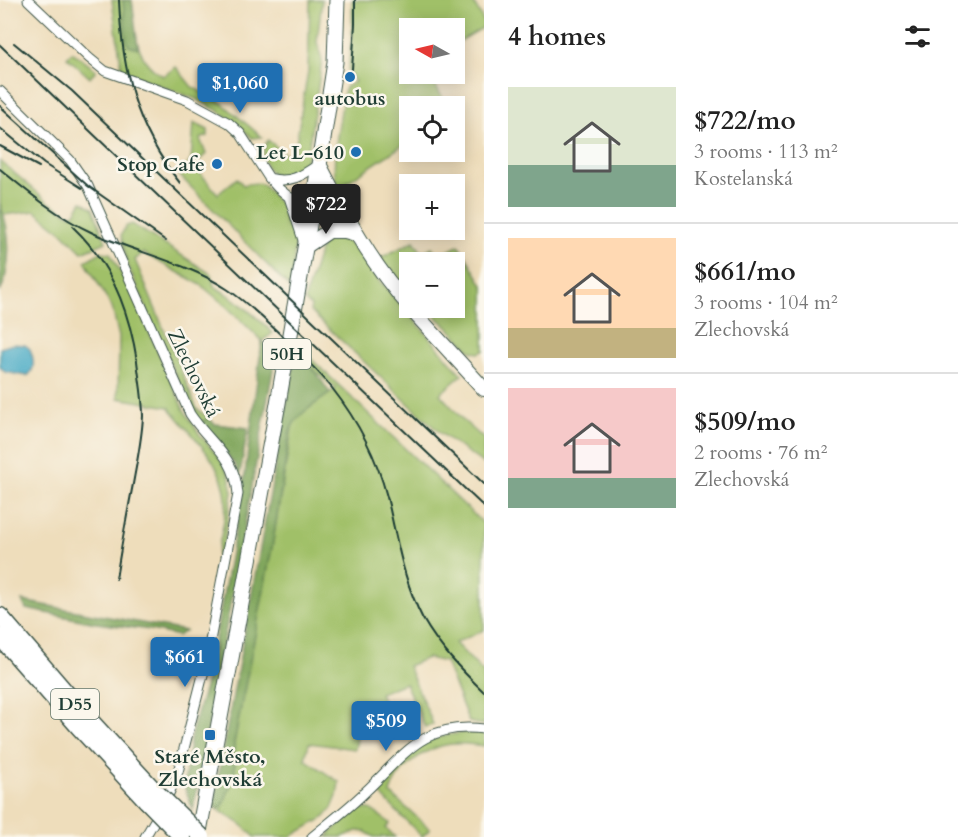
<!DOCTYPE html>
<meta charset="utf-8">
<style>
:root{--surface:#fff;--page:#f6f6f6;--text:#222;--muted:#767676;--line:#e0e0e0;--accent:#1f6fb2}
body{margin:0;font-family:Cardo,serif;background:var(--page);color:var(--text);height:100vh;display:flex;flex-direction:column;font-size:22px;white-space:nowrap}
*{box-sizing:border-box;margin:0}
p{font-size:20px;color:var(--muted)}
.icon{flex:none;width:33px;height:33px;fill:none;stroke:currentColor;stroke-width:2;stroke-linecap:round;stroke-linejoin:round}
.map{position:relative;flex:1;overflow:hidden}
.details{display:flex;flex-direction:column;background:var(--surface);width:474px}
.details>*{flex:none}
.needle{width:39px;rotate:278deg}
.buttons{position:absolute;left:399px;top:18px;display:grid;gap:12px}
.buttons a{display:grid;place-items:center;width:66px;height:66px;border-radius:0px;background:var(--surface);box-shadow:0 3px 15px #0003;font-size:30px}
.price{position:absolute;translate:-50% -51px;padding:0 14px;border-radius:6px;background:var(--accent);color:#fff;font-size:20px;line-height:39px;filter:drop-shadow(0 2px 3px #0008)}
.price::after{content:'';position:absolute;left:50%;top:36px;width:18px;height:14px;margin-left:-9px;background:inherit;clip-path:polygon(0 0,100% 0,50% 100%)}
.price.active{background:#222;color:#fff}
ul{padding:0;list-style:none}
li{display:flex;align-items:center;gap:18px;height:150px;padding:0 24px}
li+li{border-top:2px solid var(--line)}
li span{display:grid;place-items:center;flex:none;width:168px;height:120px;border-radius:0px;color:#555}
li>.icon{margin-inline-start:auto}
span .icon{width:72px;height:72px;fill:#fffc;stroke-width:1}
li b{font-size:26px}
h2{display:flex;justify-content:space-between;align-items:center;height:72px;padding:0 24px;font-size:26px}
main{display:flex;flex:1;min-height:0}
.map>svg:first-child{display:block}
.green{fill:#a0c068;stroke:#607e4e;stroke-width:1.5}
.forest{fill:#80a65c;stroke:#507248;stroke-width:1.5}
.water{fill:#45a9c5;stroke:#32737c;stroke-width:1.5}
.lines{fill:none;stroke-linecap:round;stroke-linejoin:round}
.street-casing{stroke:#3e5548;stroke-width:11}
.secondary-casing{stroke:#3e5548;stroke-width:16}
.primary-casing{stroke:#3e5548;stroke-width:17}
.highway-casing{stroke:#3e5548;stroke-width:19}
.street{stroke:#fff;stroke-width:9}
.secondary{stroke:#fff;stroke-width:14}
.primary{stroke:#fff;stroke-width:15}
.highway{stroke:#fff;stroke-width:16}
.rail{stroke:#1f3d34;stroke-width:2}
.highway-bridge-casing{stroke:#3e5548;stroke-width:19;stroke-linecap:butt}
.highway-bridge{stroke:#fff;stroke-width:16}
.poi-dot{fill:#1f6fb2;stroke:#fbf7ec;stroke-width:2}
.labels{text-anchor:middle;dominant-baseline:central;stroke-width:5;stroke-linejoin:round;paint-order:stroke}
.shield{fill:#fbf7ec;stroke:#61756b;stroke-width:1.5}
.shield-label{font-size:18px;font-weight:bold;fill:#1f3d34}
.poi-label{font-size:20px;font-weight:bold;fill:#1f3d34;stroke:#fbf7ec}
.street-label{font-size:20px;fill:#1f3d34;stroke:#fbf7ec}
</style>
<main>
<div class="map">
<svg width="484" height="837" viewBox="0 0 484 837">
<rect width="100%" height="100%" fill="#fbf7ec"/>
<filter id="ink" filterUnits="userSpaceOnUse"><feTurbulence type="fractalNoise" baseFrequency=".0167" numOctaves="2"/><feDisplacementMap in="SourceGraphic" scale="12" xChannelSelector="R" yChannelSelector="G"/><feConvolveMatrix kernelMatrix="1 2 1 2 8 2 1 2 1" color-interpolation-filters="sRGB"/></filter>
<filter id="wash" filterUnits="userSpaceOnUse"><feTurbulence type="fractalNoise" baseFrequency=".008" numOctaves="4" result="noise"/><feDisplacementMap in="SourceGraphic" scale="24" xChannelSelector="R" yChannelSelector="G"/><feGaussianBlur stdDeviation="1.35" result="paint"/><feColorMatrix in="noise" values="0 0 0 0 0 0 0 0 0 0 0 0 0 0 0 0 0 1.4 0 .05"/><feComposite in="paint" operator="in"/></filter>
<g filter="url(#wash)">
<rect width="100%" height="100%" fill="#edb"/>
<path class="green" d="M112,0H132C135,29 134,61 163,76L176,67L192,87L222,103L262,137L252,138L237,123L217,110L196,99L122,71Z
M310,0H322L317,42L322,60L307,159L301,169L294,173L295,176C290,176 285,177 280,176C263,173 260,152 268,140L285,154L294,155L308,71Z
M352,0H444L446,3L453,0H472L484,22V27L455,44L454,28H410V74H429L447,106H410L409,141L338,188C328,170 342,109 345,87L355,82L348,70L352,33Z
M72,52L96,70L90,78L67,57Z
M194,123L208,130V136L200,139L206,154L195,164V167L218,194L237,178L243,185C261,181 262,182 273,196C278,202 285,207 289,214C299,233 294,267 289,287L180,176L191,160Z
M0,161L50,203L71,215L75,213L82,201L93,208L106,242L82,252L62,232L35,211L4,215L0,204Z
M132,224L211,274L214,286C236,299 255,315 273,333L262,341L226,306L201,285L143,253L135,260L197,409L208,418L202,422L191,410L127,263L121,235L126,226Z
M330,237C356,237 369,265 381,284H383L462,375L440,394L464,421L484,439V464L440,433L310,311L311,306L305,301L306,294L321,246Z
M414,241L422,253L432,247L438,257L459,245L484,287V351L478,353L471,351L447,326L426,308H454V262H410L409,293L395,281L380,258Z
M101,252L110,253L129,287L184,410L200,435L218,456L229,474L232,492L222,556L217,555C220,538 226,518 226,500C225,464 190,434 169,407L118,398L119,337L112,307L85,261Z
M304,352L484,524V630L455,643L484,673V725L469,722L445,662L427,658L408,666L433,724L425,727L405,683L380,693L391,719L362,715L355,749L309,743L305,759L339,782L337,796L332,808L325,817L290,837H255L241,824L214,807H222L235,763L234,743L272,547L293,422L301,414L336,389L303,360Z
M471,732L484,733V746C470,744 455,742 441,746C418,753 396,771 390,793L430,829L422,837C416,830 378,794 378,790C376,778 419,745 430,740C443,735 457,733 471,732Z
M358,809H370L390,823L386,828L395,837H374L364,831H357L342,837H327L341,822Z"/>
<path class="forest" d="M123,0H132L138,48L129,46L126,42Z
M0,204C11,232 12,265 0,293Z
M262,341L276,353L193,810L184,786L191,734L208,677L243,489Z
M296,353L317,374L330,393C315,405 296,413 290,432L272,547L234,743L235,774L222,808L214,807L219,771Z
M208,418L215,424L248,428L239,479L236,466L202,422Z
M22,601L185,631L178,636L151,630L96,623L26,609Z"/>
<path class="water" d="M13,344L25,345L30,349C34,359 36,370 27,376L5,372L0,367V348Z"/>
</g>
<g filter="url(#ink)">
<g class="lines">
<g class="street-casing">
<path id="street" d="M28,0L89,58L105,71L187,100L229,123L240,133L269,178L278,188L289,197L313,204
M0,91L70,160L88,186L190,414C210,444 235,455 238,494L205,667L178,772L165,803L145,837
M269,178C290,184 302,176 319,164
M289,197L304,243
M312,837C330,822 349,808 366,791C404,755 424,721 484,729"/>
</g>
<g class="secondary-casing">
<path id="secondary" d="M319,164C345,215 371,264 410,307
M313,204L345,231L356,234
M305,247L329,231H345
M410,308L484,389"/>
</g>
<g class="primary-casing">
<path id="primary" d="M198,837L277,409L315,191L335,62L337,0"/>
</g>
<g class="highway-casing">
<path id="highway" d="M0,616L86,716L153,789
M0,637L78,726L147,801"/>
</g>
<use href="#street" class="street"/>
<use href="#secondary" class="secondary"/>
<use href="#primary" class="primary"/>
<use href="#highway" class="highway"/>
<path class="rail" d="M119,0C122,71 135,127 180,183
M14,43L72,91L484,484
M0,45L484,507
M352,69L355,24V0
M0,106L88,186L166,241
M0,128L44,164L82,188
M0,146L39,167
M0,169C29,193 58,217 93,233C137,253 186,262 227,289C247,302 265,320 282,336C299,353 317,369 332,388C358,421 377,458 387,497C397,538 403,581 423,619C439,647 461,670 484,692
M73,227C111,263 129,310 137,361C139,379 143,397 143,416C142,439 137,461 133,484C127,515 121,547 116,579"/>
<g class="highway-bridge-casing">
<path id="highway-bridge" d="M153,789L202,837
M147,801L182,837"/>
</g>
<use href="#highway-bridge" class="highway-bridge"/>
</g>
</g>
<g class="poi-dot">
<circle cx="350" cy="77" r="6"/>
<circle cx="356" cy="152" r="6"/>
<circle cx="217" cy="164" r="6"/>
<rect x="204" y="729" width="12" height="12" rx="3"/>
</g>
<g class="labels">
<g class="shield">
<rect x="263" y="339" width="48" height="30" rx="4.5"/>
<rect x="51" y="689" width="48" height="30" rx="4.5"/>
</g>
<g class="shield-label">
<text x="287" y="354">50H</text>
<text x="75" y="704">D55</text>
</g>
<g class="poi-label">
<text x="350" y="98">autobus</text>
<text x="344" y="152" text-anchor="end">Let L-610</text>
<text x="205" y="164" text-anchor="end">Stop Cafe</text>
<text x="210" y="756">Staré Město,<tspan x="210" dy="23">Zlechovská</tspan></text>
</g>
<g class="street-label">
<text transform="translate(194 373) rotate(64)">Zlechovská</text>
</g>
</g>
</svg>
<div class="buttons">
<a><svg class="needle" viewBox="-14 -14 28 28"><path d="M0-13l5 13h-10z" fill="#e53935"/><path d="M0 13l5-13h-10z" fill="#767676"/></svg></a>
<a><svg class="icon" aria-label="locate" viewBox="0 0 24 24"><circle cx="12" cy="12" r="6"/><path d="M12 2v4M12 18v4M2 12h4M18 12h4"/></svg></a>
<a>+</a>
<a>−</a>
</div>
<b class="price" style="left:240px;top:114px">$1,060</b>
<b class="price active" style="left:326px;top:235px">$722</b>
<b class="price" style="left:185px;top:688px">$661</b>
<b class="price" style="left:386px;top:752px">$509</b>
</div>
<section class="details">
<h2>4 homes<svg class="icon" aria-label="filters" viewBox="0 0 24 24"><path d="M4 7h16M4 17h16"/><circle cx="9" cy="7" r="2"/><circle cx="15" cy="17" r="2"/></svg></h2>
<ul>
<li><span style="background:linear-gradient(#dfe7d0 65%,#7fa58c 0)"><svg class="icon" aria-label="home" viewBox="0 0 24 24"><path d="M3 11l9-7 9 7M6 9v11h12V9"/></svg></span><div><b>$722/mo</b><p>3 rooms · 113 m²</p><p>Kostelanská</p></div></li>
<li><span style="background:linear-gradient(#ffd9b3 75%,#c2b280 0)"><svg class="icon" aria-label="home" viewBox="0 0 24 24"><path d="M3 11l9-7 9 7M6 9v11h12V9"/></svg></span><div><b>$661/mo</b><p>3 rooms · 104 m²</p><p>Zlechovská</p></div></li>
<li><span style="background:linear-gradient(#f6c9c9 75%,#7fa58c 0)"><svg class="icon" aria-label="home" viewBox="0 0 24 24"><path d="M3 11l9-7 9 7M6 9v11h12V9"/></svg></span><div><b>$509/mo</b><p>2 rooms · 76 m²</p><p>Zlechovská</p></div></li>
</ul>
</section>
</main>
